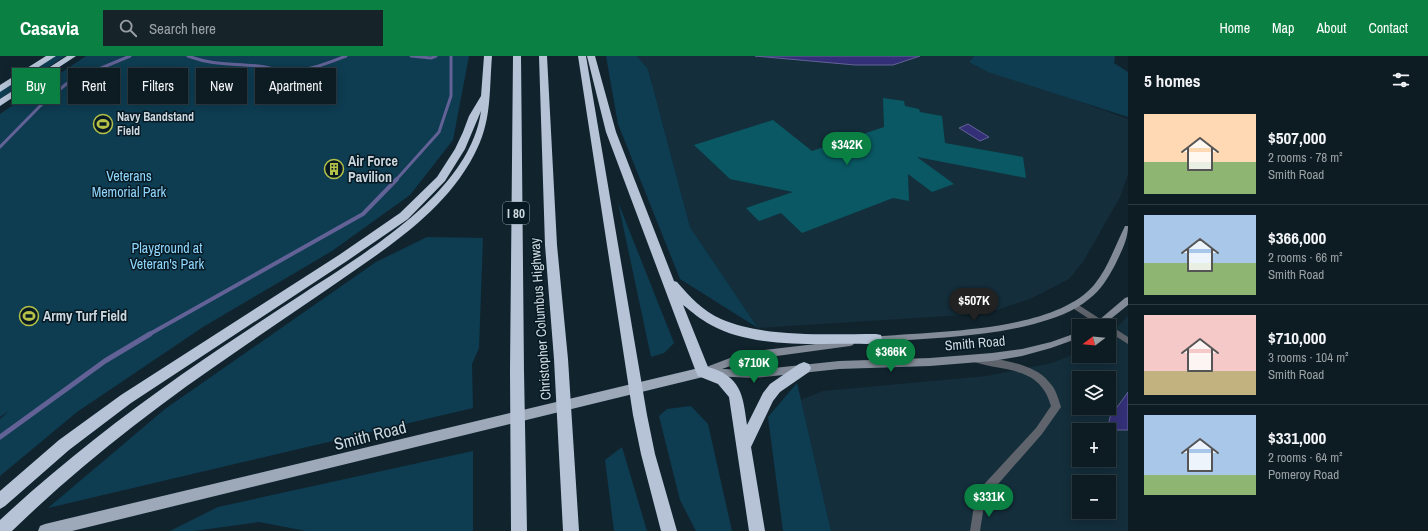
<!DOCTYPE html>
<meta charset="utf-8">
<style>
:root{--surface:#0d1b22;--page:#16242a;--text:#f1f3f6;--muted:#9aa1a5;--line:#2d3940;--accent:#0b8043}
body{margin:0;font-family:"Archivo Narrow",sans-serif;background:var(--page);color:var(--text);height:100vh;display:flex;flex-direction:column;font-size:15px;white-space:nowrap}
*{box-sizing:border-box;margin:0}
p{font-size:13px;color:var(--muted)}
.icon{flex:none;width:22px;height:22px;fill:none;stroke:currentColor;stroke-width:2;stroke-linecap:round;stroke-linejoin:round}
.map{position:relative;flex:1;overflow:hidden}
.side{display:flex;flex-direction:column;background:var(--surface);width:300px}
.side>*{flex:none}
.hud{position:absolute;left:12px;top:12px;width:380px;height:36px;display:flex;gap:8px}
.needle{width:26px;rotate:254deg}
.buttons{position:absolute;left:1072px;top:263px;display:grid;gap:8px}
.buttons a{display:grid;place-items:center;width:44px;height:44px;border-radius:0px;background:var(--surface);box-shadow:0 2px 10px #0003,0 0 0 1px var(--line);font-size:20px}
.price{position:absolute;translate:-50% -34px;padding:0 9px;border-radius:14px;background:var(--accent);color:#fff;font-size:13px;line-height:26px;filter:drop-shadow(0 1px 2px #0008)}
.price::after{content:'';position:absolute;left:50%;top:24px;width:12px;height:9px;margin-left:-6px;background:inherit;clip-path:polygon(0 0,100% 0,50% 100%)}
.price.on{background:#222;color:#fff}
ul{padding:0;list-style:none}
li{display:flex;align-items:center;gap:12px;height:100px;padding:0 16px}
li+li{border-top:1px solid var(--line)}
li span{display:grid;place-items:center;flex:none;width:112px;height:80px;border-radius:0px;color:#555}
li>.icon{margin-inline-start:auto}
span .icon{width:48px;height:48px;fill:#fffc;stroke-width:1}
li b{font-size:17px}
h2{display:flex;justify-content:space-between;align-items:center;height:48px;padding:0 16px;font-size:17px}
.pill{padding:0 14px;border-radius:0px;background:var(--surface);box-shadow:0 2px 10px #0003,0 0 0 1px var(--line);font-size:14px;line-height:36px}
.pill.on{background:var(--accent);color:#fff}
header{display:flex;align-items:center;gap:24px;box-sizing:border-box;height:56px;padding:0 20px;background:var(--accent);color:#fff}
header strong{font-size:19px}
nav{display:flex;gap:22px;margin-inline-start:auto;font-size:14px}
.search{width:280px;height:36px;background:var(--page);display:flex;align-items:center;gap:10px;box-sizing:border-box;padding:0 14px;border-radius:0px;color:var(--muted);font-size:15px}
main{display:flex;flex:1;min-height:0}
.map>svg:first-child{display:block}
.built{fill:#142e3b;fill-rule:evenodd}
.green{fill:#0e3c51}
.water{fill:#343077;stroke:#626296}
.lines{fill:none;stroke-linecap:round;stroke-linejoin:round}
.stream-far2{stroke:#626296;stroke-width:3}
.stream-far1{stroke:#626296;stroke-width:4}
.stream{stroke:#626296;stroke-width:5}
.building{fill:#095863}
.street{fill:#5f646c;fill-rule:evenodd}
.secondary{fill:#828b97;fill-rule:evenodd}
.primary{fill:#9da8b9;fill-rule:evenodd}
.highway{fill:#b6c3d7;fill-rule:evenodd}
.labels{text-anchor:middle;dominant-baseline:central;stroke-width:3;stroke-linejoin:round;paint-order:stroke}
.far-poi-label{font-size:12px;font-weight:bold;fill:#ccd7de;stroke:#071a24;text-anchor:start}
.shield{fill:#071a24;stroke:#919ea6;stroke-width:1}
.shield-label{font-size:13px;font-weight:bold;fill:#ccd7de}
.poi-label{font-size:14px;font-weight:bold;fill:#ccd7de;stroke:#071a24;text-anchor:start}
.park-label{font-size:14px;fill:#90d6fd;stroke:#071a24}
.street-label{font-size:14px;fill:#ccd7de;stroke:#071a24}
.near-street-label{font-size:17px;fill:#ccd7de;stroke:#071a24}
</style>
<header>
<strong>Casavia</strong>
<div class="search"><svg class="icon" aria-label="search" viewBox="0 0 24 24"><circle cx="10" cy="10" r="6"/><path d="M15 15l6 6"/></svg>Search here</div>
<nav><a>Home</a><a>Map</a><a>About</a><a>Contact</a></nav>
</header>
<main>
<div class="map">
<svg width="1128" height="475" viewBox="0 0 1128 475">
<rect width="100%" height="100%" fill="#11242e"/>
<path class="built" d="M637,0H974L969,6L1128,63V118L1120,141L1083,206L1069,223L1032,242L997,254L963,259L758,272L690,171L648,13Z
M1128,260V475H831L801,344L823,335L987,320L1052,307L1079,296V300H1109V279ZM1079,322H1109V352H1079ZM1079,374H1109V404H1079ZM1079,426H1109V456H1079Z"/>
<path class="green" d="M56,0H65L0,43V35Z
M86,0H469L453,84L410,139L332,195L203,271L77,356L0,420V363L10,354L0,361V58Z
M606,0H637L648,13L690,171L758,272L680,223L618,68Z
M974,0H1115L1114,7L1128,16V61L988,16L969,6Z
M618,146L674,287L664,297L651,301Z
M427,181L483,182L479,292L472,308L473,352L48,452L165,353L376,206Z
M797,327L801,344L831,475H783L768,361Z
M691,350L708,368L732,475H696L680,444L659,360L667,353Z
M622,391L647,475H614L605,404Z
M473,395V475H306L259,466L194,475H170L218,451Z"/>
<path class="water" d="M755,0H920L893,9H855Z
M968,68L989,81L980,85L959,72Z
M1128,336V374H1113L1108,371L1110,361Z"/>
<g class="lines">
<path class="stream-far2" d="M188,0C215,10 231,7 258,10C269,11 281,16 292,15C311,14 328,7 346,0
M411,0L431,2L436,0
M0,91L43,47L70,25L130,0
M396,124L439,76L451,40V0"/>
<path class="stream-far1" d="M148,279L363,158L397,123"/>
<path class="stream" d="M0,381L105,305L150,278"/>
</g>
<path class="building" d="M883,42L904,45L905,50L919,53L920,56L942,60L945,87L1023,101L1026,122L917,101L954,128L932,136L908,118L909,145L893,142L802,177L781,157L759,165L746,152L793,136L730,123L694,89L773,64L812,95L884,71Z"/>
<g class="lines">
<path class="street" d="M1074,246L1128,281V288L1109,276V270H1100L1071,251L1070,249L1071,247Z
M977,299C999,304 1034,307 1049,326C1056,333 1058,342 1061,351L1042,378L985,443L980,475H970L976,437L1036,372L1051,350C1040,310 1006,316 974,306L973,303L974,300Z"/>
<path class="secondary" d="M1125,170H1128C1128,184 1121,196 1115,209C1108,222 1101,234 1089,243C1074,256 1054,262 1034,268C981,282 926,282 872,287L869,286L868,284L869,282L872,281C932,275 1053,277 1094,229C1108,212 1115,190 1125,170Z
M1128,241V249L1102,270H1092L1125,242Z
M1079,276V282L1051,292L1022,300L992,305L930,310L839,313L754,322L712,320L709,318L704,320L701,319L700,316L701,313L746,296L850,284L853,285L854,287L853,289L850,290L747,304L722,313L754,314L839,305L930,302L992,297L1022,293L1051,286Z"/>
<path class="primary" d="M703,311L707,313L709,316L707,319L703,321L72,475H38L40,470L45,468Z"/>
<path class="highway" d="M46,0H56L0,36V29Z
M67,0H76L0,50V43Z
M484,0H492C489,37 492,66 474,99C446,152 396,186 348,219C312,244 276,268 240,293C159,348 82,407 12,475H0V464C57,411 117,364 181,319C221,291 263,264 304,237C366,196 470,136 481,55L465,93L445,125L408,163L347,205L131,347L69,394L5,450L0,453V435L59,384L121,339L339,199L400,157L437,121L455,93L463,76L469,60L481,40Z
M513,0H521L524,315L527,475H511L510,315Z
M539,0H547L557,189L568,303L579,475H563L554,303L545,189Z
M578,0H586L647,359L655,398L677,475H661L641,398L633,359Z
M587,0H595L616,76L674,225L677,226C690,241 703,255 721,263C764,282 830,278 876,278L881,279L882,283L881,287L867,288C818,287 754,293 711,269C700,263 692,256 683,249L708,311C741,320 743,339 747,369L763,337L770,328L799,308L804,306L809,308L811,312L809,316L780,336L773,345L751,391L765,475H749L729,341L718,328L698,320L696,316L606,76Z"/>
</g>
<defs>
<g id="stadium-ring" transform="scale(1)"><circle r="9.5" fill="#071a24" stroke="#b6c148" stroke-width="1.5"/><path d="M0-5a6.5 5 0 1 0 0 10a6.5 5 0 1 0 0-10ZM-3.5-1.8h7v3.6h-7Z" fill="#b6c148"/></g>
<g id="building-ring" transform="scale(1)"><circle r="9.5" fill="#071a24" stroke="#b6c148" stroke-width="1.5"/><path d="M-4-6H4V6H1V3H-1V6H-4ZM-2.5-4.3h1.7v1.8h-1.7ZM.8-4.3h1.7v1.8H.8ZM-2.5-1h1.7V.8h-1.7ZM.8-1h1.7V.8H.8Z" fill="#b6c148"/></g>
</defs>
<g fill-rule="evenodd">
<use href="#stadium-ring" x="103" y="68"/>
<use href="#building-ring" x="334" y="113"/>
<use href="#stadium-ring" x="29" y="260"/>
</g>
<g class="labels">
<g class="far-poi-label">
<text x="117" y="61">Navy Bandstand<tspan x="117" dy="14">Field</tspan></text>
</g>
<rect class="shield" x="503" y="146" width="26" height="22" rx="3"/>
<g class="shield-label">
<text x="516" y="157">I 80</text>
</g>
<g class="poi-label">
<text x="348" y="105">Air Force<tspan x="348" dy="16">Pavilion</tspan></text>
<text x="43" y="260">Army Turf Field</text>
</g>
<g class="park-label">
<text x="129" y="120">Veterans<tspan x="129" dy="16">Memorial Park</tspan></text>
<text x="167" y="192">Playground at<tspan x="167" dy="16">Veteran's Park</tspan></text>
</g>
<g class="street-label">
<text transform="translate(540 263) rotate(-94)">Christopher Columbus Highway</text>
<text transform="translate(975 287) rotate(-5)">Smith Road</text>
</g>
<g class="near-street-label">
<text transform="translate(370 379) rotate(-14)">Smith Road</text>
</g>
</g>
</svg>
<div class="buttons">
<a><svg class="needle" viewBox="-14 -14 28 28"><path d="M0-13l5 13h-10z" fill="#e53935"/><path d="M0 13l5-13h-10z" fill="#9aa1a5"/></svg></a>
<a><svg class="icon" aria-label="layers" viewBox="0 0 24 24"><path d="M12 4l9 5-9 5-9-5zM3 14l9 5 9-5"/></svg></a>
<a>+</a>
<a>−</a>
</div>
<b class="price" style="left:847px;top:110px">$342K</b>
<b class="price on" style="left:974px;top:266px">$507K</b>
<b class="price" style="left:891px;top:317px">$366K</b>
<b class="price" style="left:754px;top:328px">$710K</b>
<b class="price" style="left:989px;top:462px">$331K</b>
<div class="hud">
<a class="pill on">Buy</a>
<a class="pill">Rent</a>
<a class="pill">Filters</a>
<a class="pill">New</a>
<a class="pill">Apartment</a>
</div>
</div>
<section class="side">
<h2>5 homes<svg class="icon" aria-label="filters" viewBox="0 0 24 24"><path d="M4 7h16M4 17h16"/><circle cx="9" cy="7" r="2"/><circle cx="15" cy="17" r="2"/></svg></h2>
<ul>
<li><span style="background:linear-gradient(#ffd9b3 60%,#8fb573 0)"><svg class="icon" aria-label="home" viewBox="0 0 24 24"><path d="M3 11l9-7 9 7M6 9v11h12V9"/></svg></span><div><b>$507,000</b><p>2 rooms · 78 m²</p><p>Smith Road</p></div></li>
<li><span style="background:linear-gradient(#a9c7e8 60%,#8fb573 0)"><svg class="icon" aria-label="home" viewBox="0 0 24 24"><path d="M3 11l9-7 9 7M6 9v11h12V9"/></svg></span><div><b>$366,000</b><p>2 rooms · 66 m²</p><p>Smith Road</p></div></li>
<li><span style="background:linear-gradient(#f6c9c9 70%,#c2b280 0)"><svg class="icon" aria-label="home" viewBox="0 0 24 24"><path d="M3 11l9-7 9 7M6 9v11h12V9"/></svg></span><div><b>$710,000</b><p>3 rooms · 104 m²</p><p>Smith Road</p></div></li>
<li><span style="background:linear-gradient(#a9c7e8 75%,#8fb573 0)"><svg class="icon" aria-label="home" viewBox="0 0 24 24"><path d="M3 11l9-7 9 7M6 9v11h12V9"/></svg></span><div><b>$331,000</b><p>2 rooms · 64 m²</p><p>Pomeroy Road</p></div></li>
</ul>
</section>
</main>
